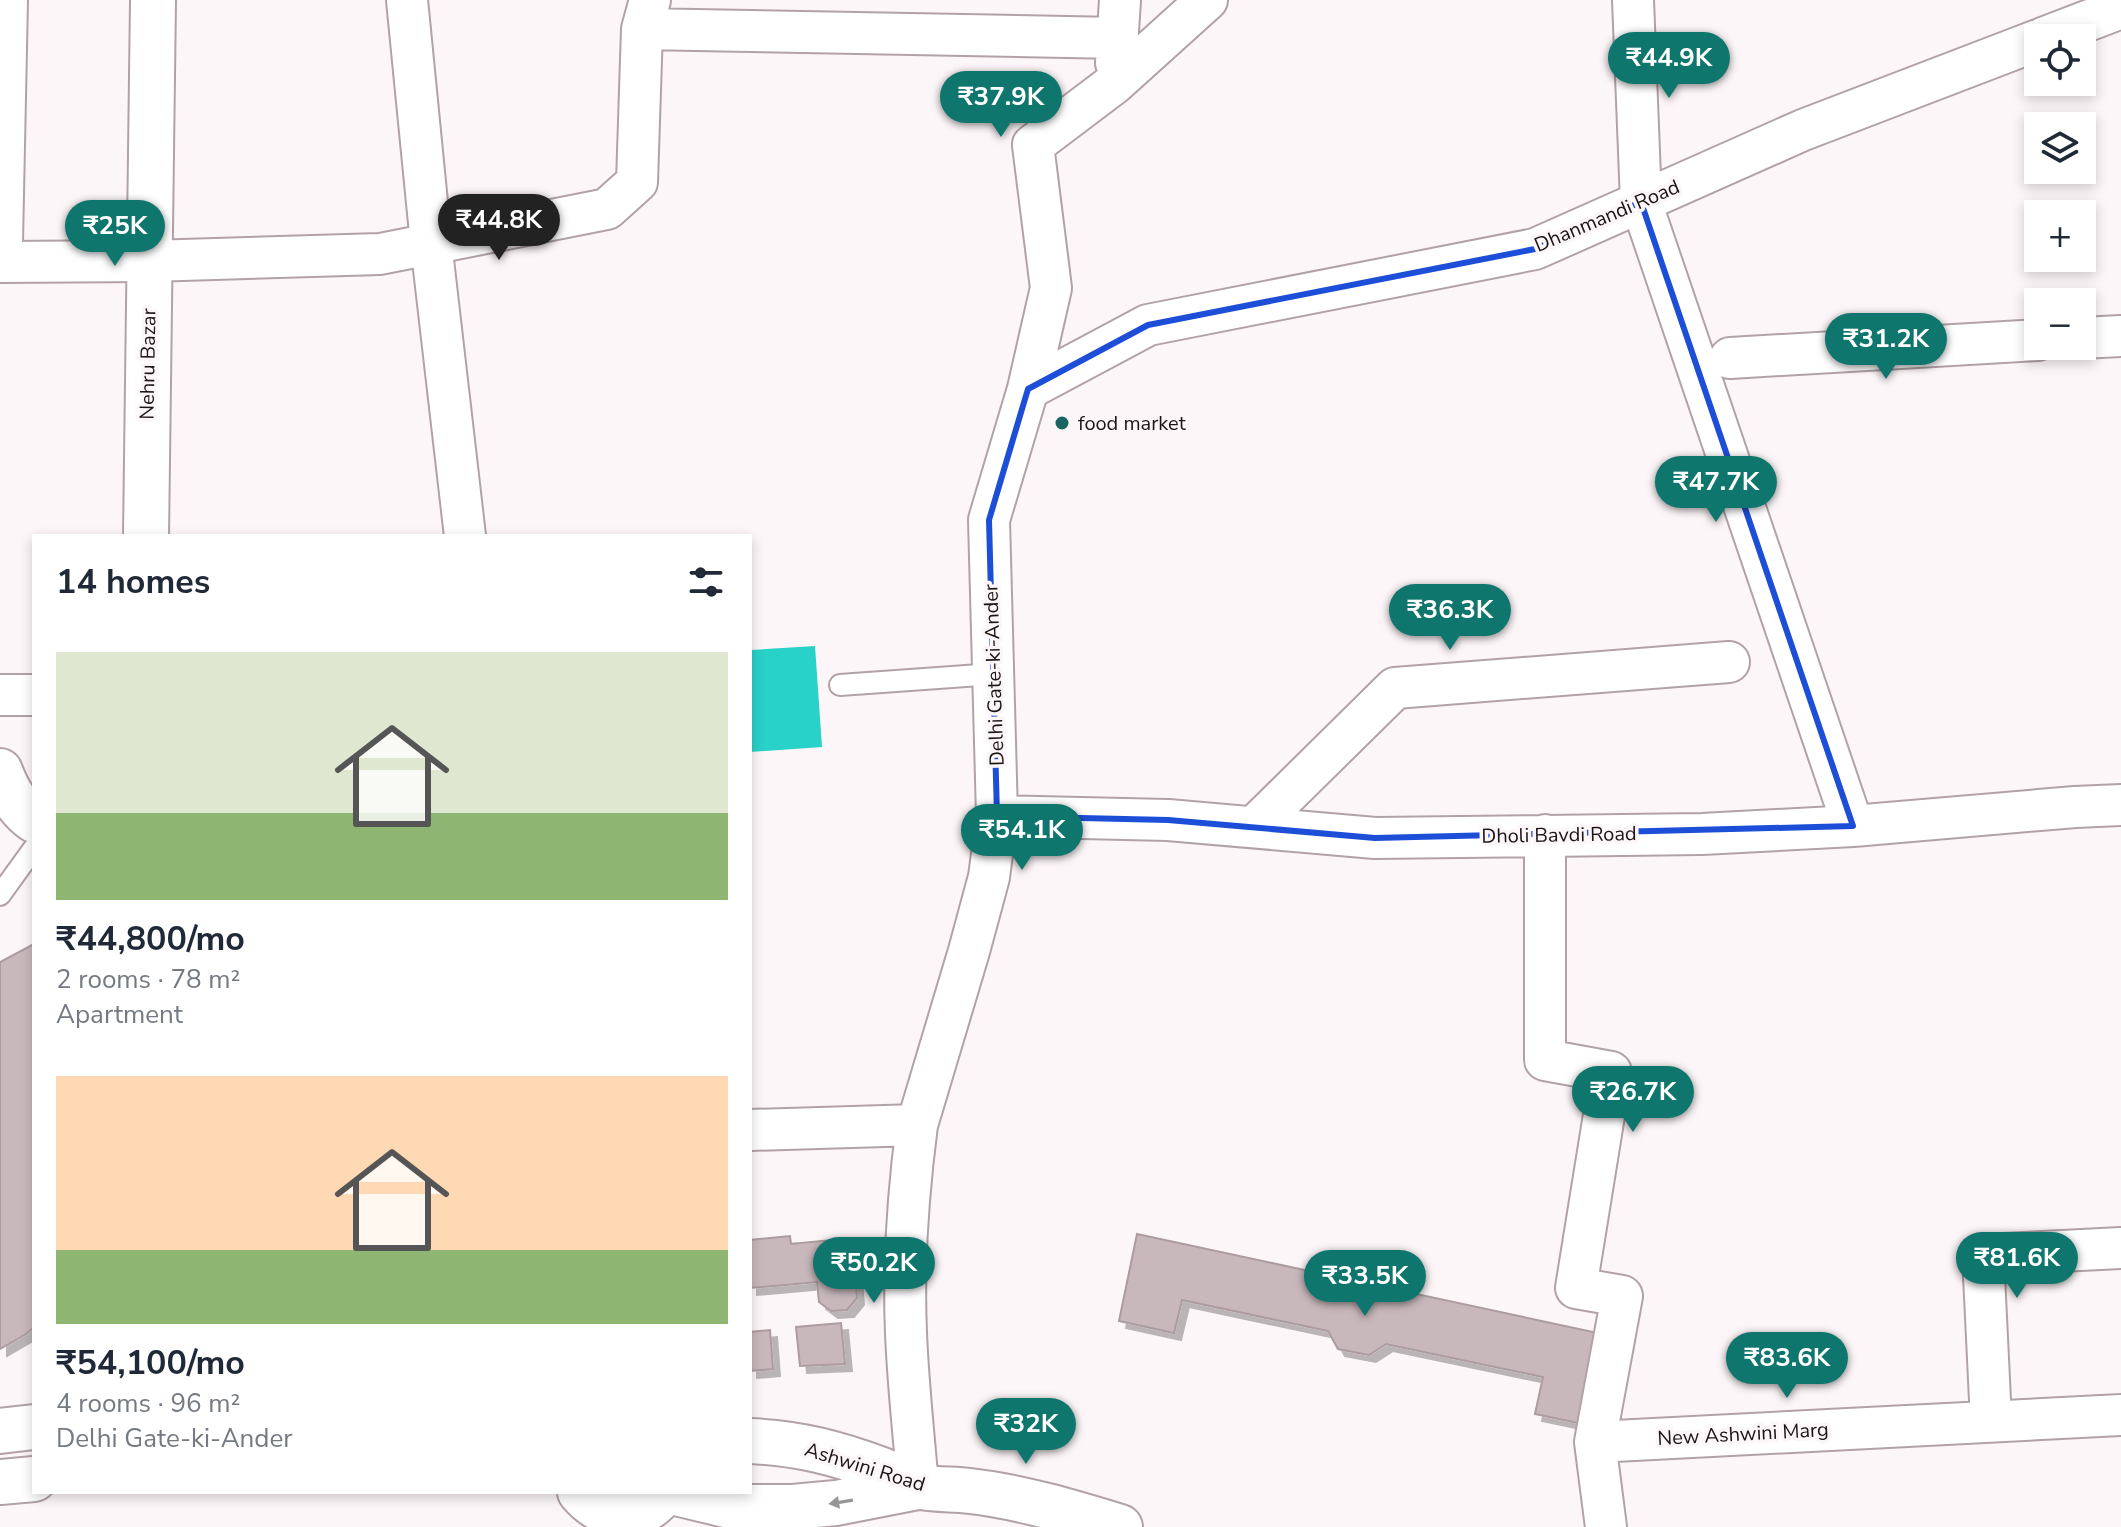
<!DOCTYPE html>
<meta charset="utf-8">
<style>
:root{--surface:#fff;--page:#f2f2f3;--text:#1f2937;--muted:#747a83;--accent:#0f766e}
body{margin:0;font-family:"Nunito Sans",sans-serif;background:var(--page);color:var(--text);height:100vh;display:flex;flex-direction:column;font-size:30px;white-space:nowrap}
*{box-sizing:border-box;margin:0}
p{font-size:26px;color:var(--muted)}
.icon{flex:none;width:44px;height:44px;fill:none;stroke:currentColor;stroke-width:2;stroke-linecap:round;stroke-linejoin:round}
.map{position:relative;flex:1;overflow:hidden}
.panel{position:absolute;left:32px;top:534px;width:720px;height:960px;display:flex;flex-direction:column;background:var(--surface);border-radius:0px;box-shadow:0 4px 12px #0003}
.panel>*{flex:none}
.fabs{position:absolute;left:2024px;top:24px;display:grid;gap:16px}
.fabs a{display:grid;place-items:center;width:72px;height:72px;border-radius:0px;background:var(--surface);box-shadow:0 4px 12px #0003;font-size:40px}
.price{position:absolute;translate:-50% -68px;padding:0 18px;border-radius:28px;background:var(--accent);color:#fff;font-size:26px;line-height:52px;filter:drop-shadow(0 2px 4px #0008)}
.price::after{content:'';position:absolute;left:50%;top:48px;width:24px;height:18px;margin-left:-12px;background:inherit;clip-path:polygon(0 0,100% 0,50% 100%)}
.price.selected{background:#222;color:#fff}
ul{padding:0;list-style:none}
li{display:grid;align-content:center;gap:16px;height:424px;padding:0 24px}
li span{display:grid;place-items:center;height:248px;border-radius:0px;color:#555}
li>.icon{margin-inline-start:auto}
span .icon{width:144px;height:144px;fill:#fffc;stroke-width:1}
li b{font-size:34px}
h2{display:flex;justify-content:space-between;align-items:center;height:96px;padding:0 24px;font-size:34px}
.map>svg:first-child{display:block}
.water{fill:#28d2c9}
.building{fill:#c8b8bc;stroke:#ac9ca0;stroke-width:2;filter:url(#shadow)}
.lines{fill:none;stroke-linecap:round;stroke-linejoin:round}
.lane-casing{stroke:#b2a2a6;stroke-width:24}
.street-casing{stroke:#b2a2a6;stroke-width:44}
.secondary-casing{stroke:#b2a2a6;stroke-width:48}
.highway-casing{stroke:#b2a2a6;stroke-width:48}
.lane{stroke:#fff;stroke-width:20}
.street{stroke:#fff;stroke-width:40}
.secondary{stroke:#fff;stroke-width:44}
.highway{stroke:#fff;stroke-width:44}
.oneway{fill:#989696}
.marked{fill:none;stroke:#1d4ed8;stroke-width:6;stroke-linejoin:round}
.poi-dot{fill:#186561;stroke:#fdf6f8;stroke-width:3}
.labels{text-anchor:middle;dominant-baseline:central;stroke-width:7;stroke-linejoin:round;paint-order:stroke}
.street-label{font-size:20px;fill:#1b1516;stroke:#fdf6f8}
.poi-label{font-size:20px;fill:#1b1516;stroke:#fdf6f8;text-anchor:start}
</style>
<div class="map">
<svg width="2121" height="1527" viewBox="0 0 2121 1527">
<defs>
<filter id="shadow"><feDropShadow dx="7" dy="7" stdDeviation="0" flood-color="#0004"/></filter>
</defs>
<rect width="100%" height="100%" fill="#fdf6f8"/>
<path class="water" d="M815,646L822,747L750,752V650Z"/>
<path class="building" d="M34,944V1327L26,1334L0,1349V962Z
M1137,1234L1607,1335L1588,1425L1535,1414L1543,1377L1386,1344L1369,1355L1338,1349L1328,1331L1182,1300L1174,1333L1119,1321Z
M790,1236L791,1244L852,1238L857,1298L847,1310L831,1311L819,1302L817,1282L750,1288V1240Z
M841,1323L845,1364L800,1366L796,1327Z
M770,1330L773,1369L750,1371V1332Z"/>
<g class="lines">
<g class="lane-casing">
<path id="lane" d="M840,685L994,674
M0,895L34,848"/>
</g>
<g class="street-casing">
<path id="street" d="M407,0L431,243L465,536
M650,0L642,29L1118,38
M1633,0L1641,202L1853,826
M2043,38L2121,8
M1116,63L1120,0
M0,262L149,261L380,254L607,209L637,182L642,29
M2082,338L2121,336
M1730,358L2038,340
M1028,389L1148,325L1535,249L1803,130L2038,40
M0,695H34
M997,816L1168,820L1375,838L1702,834L1853,826L2075,807L2121,805
M1254,827L1395,688L1729,662
M1545,835V1060L1611,1072L1576,1288L1622,1296L1595,1442
M917,1125C908,1194 903,1263 906,1333C908,1385 914,1436 918,1487
M750,1130L917,1125L969,951L989,877L997,816L989,520L1028,389L1051,288L1033,145L1115,83L1207,0
M1991,1421L1983,1255L2121,1248
M1606,1527L1595,1442L2121,1415"/>
</g>
<g class="secondary-casing">
<path id="secondary" d="M0,242L5,0
M146,536L153,0
M0,771C7,790 17,808 34,820
M750,1441C798,1443 837,1453 882,1470C895,1475 907,1485 921,1487C937,1490 954,1489 970,1491C1021,1497 1071,1512 1120,1527
M672,1492L734,1507H793L836,1503L918,1487"/>
</g>
<g class="highway-casing">
<path id="highway" d="M0,1431L34,1427
M0,1482L34,1479
M580,1492C604,1521 642,1524 664,1492"/>
</g>
<use href="#lane" class="lane"/>
<use href="#street" class="street"/>
<use href="#secondary" class="secondary"/>
<use href="#highway" class="highway"/>
</g>
<defs><path id="oneway-solid" d="M-6-.8H1V-3.2L6.5 0L1 3.2V.8H-6Z" transform="scale(2)"/></defs>
<use class="oneway" href="#oneway-solid" transform="translate(841 1502) rotate(171)"/>
<path class="marked" d="M1641,202L1853,826L1375,838L1168,820L997,816L989,520L1028,389L1148,325L1535,249Z"/>
<circle class="poi-dot" cx="1062" cy="423" r="8"/>
<g class="labels">
<g class="street-label">
<text transform="translate(1607 216) rotate(-23)">Dhanmandi Road</text>
<text transform="translate(148 364) rotate(-89)">Nehru Bazar</text>
<text transform="translate(994 675) rotate(-92)">Delhi Gate-ki-Ander</text>
<text transform="translate(1559 835) rotate(-1)">Dholi Bavdi Road</text>
<text transform="translate(1743 1434) rotate(-3)">New Ashwini Marg</text>
<text transform="translate(865 1467) rotate(17)">Ashwini Road</text>
</g>
<g class="poi-label">
<text x="1078" y="423">food market</text>
</g>
</g>
</svg>
<div class="fabs">
<a><svg class="icon" aria-label="locate" viewBox="0 0 24 24"><circle cx="12" cy="12" r="6"/><path d="M12 2v4M12 18v4M2 12h4M18 12h4"/></svg></a>
<a><svg class="icon" aria-label="layers" viewBox="0 0 24 24"><path d="M12 4l9 5-9 5-9-5zM3 14l9 5 9-5"/></svg></a>
<a>+</a>
<a>−</a>
</div>
<b class="price" style="left:1669px;top:100px">₹44.9K</b>
<b class="price" style="left:1001px;top:139px">₹37.9K</b>
<b class="price selected" style="left:499px;top:262px">₹44.8K</b>
<b class="price" style="left:115px;top:268px">₹25K</b>
<b class="price" style="left:1886px;top:381px">₹31.2K</b>
<b class="price" style="left:1716px;top:524px">₹47.7K</b>
<b class="price" style="left:1450px;top:652px">₹36.3K</b>
<b class="price" style="left:1022px;top:872px">₹54.1K</b>
<b class="price" style="left:1633px;top:1134px">₹26.7K</b>
<b class="price" style="left:2017px;top:1300px">₹81.6K</b>
<b class="price" style="left:874px;top:1305px">₹50.2K</b>
<b class="price" style="left:1365px;top:1318px">₹33.5K</b>
<b class="price" style="left:1787px;top:1400px">₹83.6K</b>
<b class="price" style="left:1026px;top:1466px">₹32K</b>
<section class="panel">
<h2>14 homes<svg class="icon" aria-label="filters" viewBox="0 0 24 24"><path d="M4 7h16M4 17h16"/><circle cx="9" cy="7" r="2"/><circle cx="15" cy="17" r="2"/></svg></h2>
<ul>
<li><span style="background:linear-gradient(#dfe7d0 65%,#8fb573 0)"><svg class="icon" aria-label="home" viewBox="0 0 24 24"><path d="M3 11l9-7 9 7M6 9v11h12V9"/></svg></span><div><b>₹44,800/mo</b><p>2 rooms · 78 m²</p><p>Apartment</p></div></li>
<li><span style="background:linear-gradient(#ffd9b3 70%,#8fb573 0)"><svg class="icon" aria-label="home" viewBox="0 0 24 24"><path d="M3 11l9-7 9 7M6 9v11h12V9"/></svg></span><div><b>₹54,100/mo</b><p>4 rooms · 96 m²</p><p>Delhi Gate-ki-Ander</p></div></li>
</ul>
</section>
</div>
